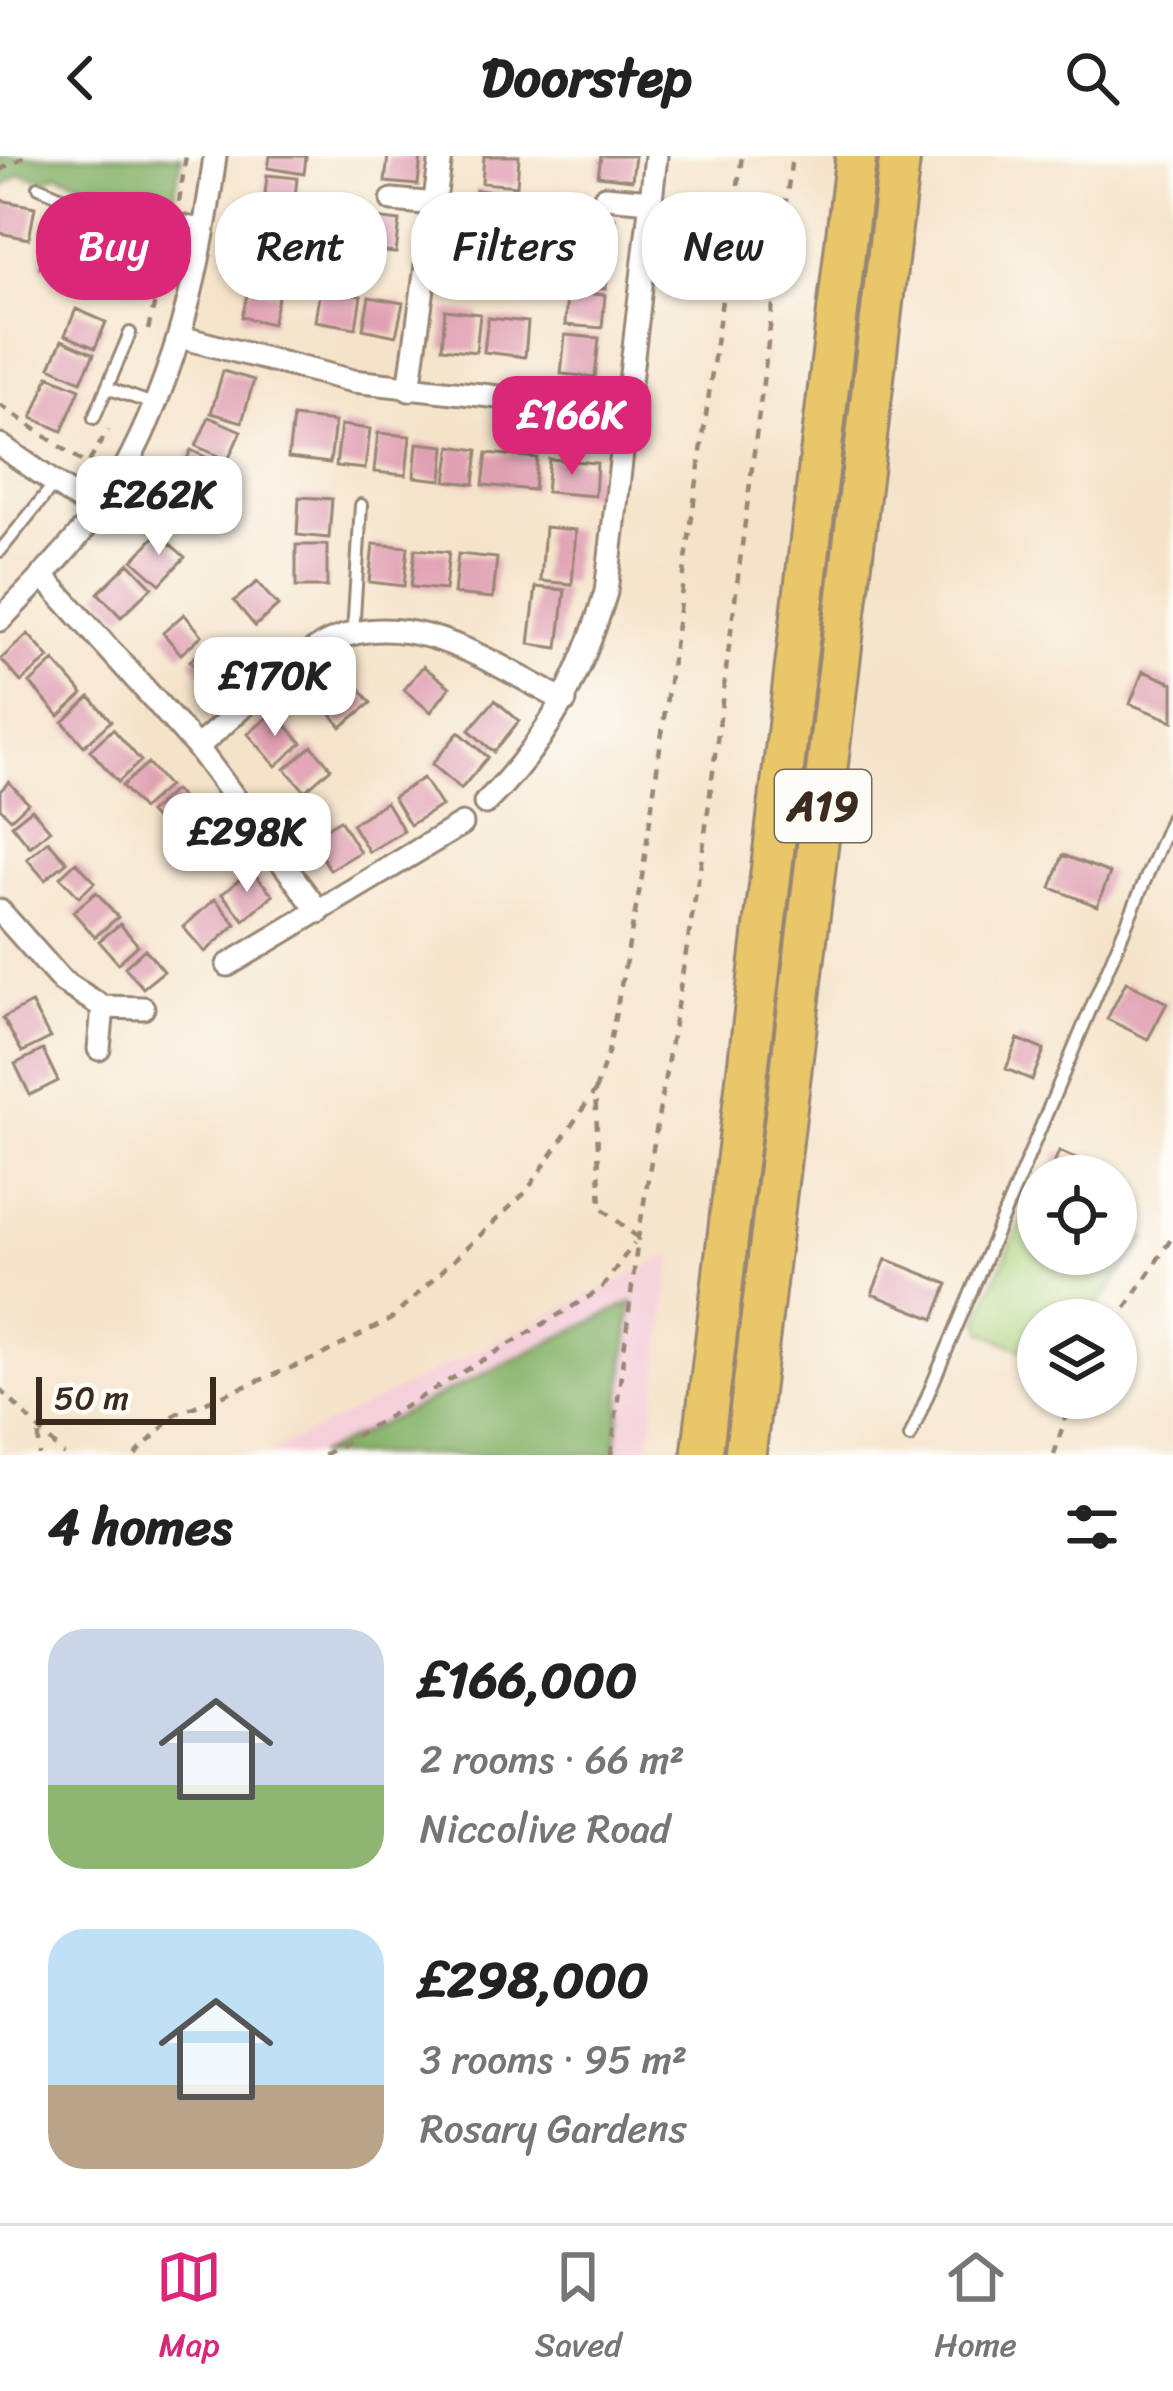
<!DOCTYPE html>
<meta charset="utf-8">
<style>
:root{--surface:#fff;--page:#f2f2f2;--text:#222;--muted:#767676;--line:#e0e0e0;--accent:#db2777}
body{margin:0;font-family:Sriracha,sans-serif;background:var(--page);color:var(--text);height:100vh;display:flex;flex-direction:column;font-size:45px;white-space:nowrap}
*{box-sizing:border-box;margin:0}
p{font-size:39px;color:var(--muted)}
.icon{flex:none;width:66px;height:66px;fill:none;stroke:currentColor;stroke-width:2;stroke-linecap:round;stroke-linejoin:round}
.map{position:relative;height:1299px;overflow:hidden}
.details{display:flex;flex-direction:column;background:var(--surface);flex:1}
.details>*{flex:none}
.top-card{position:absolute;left:36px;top:36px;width:1101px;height:108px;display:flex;gap:24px}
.controls{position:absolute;left:1017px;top:999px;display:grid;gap:24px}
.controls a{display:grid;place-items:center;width:120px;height:120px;border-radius:50%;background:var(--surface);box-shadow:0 3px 9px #0004;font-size:60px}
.scale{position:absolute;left:36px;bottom:30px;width:180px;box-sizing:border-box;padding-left:12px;border:6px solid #3b2a1e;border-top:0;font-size:33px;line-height:42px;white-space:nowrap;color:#3b2a1e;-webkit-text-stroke:9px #fdfcf7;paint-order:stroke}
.price{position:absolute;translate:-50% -102px;padding:0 27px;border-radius:24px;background:#fff;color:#222;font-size:39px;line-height:78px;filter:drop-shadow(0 3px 6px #0008)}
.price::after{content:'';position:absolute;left:50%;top:72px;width:36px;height:27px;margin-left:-18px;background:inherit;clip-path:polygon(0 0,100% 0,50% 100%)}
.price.on{background:var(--accent);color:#fff}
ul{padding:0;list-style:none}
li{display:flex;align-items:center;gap:36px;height:300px;padding:0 48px}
li span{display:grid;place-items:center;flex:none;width:336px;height:240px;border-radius:36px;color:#555}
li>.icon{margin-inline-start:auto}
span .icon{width:144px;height:144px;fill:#fffc;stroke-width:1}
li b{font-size:51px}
h2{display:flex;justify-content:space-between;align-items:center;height:144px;padding:0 48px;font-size:51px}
.chip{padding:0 42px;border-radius:48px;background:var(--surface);box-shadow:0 3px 9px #0004;font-size:42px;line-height:108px}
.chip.on{background:var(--accent);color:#fff}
header{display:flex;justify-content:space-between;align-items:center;height:156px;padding:0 48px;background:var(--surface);font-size:54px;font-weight:700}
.menu{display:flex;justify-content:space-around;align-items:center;height:168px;border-top:3px solid var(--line);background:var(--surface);font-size:33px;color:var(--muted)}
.menu a{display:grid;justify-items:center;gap:6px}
.menu .on{color:var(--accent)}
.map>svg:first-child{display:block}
.built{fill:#f5cfda}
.green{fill:#aad17b;stroke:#727e4c;stroke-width:3}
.forest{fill:#87b36b;stroke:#616e44;stroke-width:3}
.building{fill:#e0a0b3}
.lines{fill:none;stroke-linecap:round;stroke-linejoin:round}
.lane-casing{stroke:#988674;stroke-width:16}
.street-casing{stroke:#988674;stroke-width:27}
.highway-casing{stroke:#988674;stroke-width:45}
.path{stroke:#988674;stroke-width:4.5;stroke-dasharray:9 9;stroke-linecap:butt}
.lane{stroke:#fff;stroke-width:10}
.street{stroke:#fff;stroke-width:21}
.highway{stroke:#e9c769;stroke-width:39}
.labels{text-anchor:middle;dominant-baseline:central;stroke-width:10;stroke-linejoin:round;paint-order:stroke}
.shield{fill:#fdfcf7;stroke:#75695f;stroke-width:3}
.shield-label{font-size:42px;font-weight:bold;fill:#3b2a1e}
</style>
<header><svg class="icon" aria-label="back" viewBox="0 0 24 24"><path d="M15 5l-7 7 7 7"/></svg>Doorstep<svg class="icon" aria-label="search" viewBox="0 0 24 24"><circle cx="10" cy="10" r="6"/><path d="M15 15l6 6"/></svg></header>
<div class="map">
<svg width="1173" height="1299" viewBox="0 0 1173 1299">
<rect width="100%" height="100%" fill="#fdfcf7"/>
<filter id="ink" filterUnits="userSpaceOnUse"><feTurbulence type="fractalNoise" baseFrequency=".00833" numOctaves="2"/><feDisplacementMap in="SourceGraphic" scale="24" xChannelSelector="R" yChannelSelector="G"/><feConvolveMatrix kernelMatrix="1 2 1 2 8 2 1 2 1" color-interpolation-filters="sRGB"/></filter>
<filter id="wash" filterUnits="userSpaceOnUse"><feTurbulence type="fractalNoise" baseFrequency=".004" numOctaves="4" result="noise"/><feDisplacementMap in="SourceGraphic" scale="48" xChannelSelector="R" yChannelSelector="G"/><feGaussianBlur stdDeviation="2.7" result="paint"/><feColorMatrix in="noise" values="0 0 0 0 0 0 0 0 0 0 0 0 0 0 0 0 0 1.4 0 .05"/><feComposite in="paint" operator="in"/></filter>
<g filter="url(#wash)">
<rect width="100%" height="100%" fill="#f5e3c9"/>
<path class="built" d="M673,1098L648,1299H265L600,1134Z"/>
<path class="green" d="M1038,1049V1098H1116V1067L1147,1082L1087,1164H1038V1202L984,1176L979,1161L1025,1056Z"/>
<path class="forest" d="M0,0H182L171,57L88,38L81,26L57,18L46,24L19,18L0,33Z
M632,1146L615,1299H317Z"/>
<g id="blocks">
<path class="building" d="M270,0H306L304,18L268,12Z
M388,0H421L418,29L385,26Z
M484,0H519L517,30L482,27Z
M601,0H635L632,24L598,20Z
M267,19L297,22L294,51L264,48Z
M476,34L506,37L502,77L472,74Z
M0,44L35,51L29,83L0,77Z
M261,51L293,55L288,88L256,83Z
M576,59L615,62L613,95L574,92Z
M367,61L400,65L396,97L363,94Z
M48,71L81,78L73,117L40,111Z
M89,82L121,89L113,128L80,121Z
M475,82L504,85L502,113L472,111Z
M256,87L289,91L284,130L251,125Z
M127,95L157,101L149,137L119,131Z
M578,98L608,101L606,133L575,130Z
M249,131L279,138L272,168L242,161Z
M320,133L361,140L356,172L315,165Z
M567,136L605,139L602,172L565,169Z
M369,141L403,147L396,180L363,173Z
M76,153L106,166L95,192L65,179Z
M445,154L480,158L476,196L442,192Z
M488,162L528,166L525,201L484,196Z
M565,179L599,182L595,221L561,218Z
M62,184L94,198L81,225L50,211Z
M223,215L254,224L242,266L211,257Z
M49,220L80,233L62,275L32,262Z
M209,261L241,275L228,304L196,290Z
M293,261L335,266L330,307L288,302Z
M341,269L370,273L365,313L336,310Z
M378,277L410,280L406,319L374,316Z
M417,287L445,290L442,324L414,321Z
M451,290L478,294L474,328L446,325Z
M191,294L220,308L209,332L180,318Z
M487,297L537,302L534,334L483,329Z
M549,303L597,307L595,340L546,336Z
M177,326L206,341L188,376L159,362Z
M299,341L332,343L329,382L297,379Z
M545,371L576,374L572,428L541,425Z
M158,377L185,401L160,428L133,404Z
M373,388L408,391L404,430L369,426Z
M296,389H327V431H296Z
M415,393L449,396L445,434L411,431Z
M458,398L497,402L493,442L454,438Z
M129,407L152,431L121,461L98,437Z
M257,426L278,450L255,470L234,445Z
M536,431L565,434L558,492L529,488Z
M184,458L202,479L181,498L163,477Z
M28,478L49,502L21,526L1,503Z
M212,484L236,511L214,532L190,505Z
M54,505L83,538L59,560L30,527Z
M423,510L450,531L431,556L404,534Z
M1143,515L1173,527V565L1130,548Z
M347,516L371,547L341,571L317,541Z
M90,541L111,565L84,590L63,566Z
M495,544L519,565L494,596L469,574Z
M274,556L302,587L276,610L248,578Z
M113,573L141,605L118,626L90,594Z
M459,576L488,601L461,633L432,608Z
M312,590L331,612L305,635L285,613Z
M148,607L168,630L142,653L122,630Z
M423,622L441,650L410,669L393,641Z
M9,626L28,647L11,663L0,652V635Z
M174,634L193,654L167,677L149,657Z
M386,646L404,675L369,696L352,668Z
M32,653L50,674L30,691L12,669Z
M195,661L217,687L191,710L169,684Z
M340,664L360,696L330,714L311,681Z
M48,685L67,706L45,724L27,703Z
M1063,699L1110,717L1097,750L1051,732Z
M76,706L95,726L79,741L60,721Z
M251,714L273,739L244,764L222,738Z
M96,736L118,761L95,781L73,756Z
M215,743L236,768L205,796L183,771Z
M120,768L138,789L118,807L99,785Z
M145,793L164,815L143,832L125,811Z
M1126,826L1167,847L1148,883L1107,863Z
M31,847L50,882L22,896L3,862Z
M1018,883L1044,894L1032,924L1006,913Z
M43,894L58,925L30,939L15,908Z
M1059,995L1078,1003L1072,1020H1049Z
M886,1103L948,1128L934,1163L872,1138Z"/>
</g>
</g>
<g filter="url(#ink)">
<use href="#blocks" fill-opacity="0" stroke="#988674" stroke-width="3"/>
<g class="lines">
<g class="lane-casing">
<path id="lane" d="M39,31L60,40L203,69
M110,233L153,248
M94,262L130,177
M0,395L55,327
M353,477L361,349
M910,1281L1173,658"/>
</g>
<g class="street-casing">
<path id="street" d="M605,41L651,45
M392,44L436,48
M180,181L353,225L626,255
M409,234L441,0
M0,289L95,355
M42,419L197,591L319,756
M0,464C43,419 93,371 123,316C177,217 201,110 215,0
M197,591C236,559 277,515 321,490C404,444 491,507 565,545
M485,647C548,586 581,519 606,436L656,0
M0,755L62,825L103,851L99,893
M228,809L462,668
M103,851L143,852"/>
</g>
<g class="highway-casing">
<path id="highway" d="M702,1299L856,0
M745,1299L900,0"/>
</g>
<path class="path" d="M0,14L25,0
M179,46L186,0
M148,174L171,81
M0,249L87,309
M80,321L108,274
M595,935L608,897L642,721L742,0
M1116,1167L1173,1080
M0,1233L64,1299
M39,1279V1299
M135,1299L176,1258L318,1201L391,1163L526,1036L595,935L601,1051L638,1082
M324,1299L600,1134L634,1087
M611,1299L638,1082L702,701L792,0
M1054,1299L1071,1242"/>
<use href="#lane" class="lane"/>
<use href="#street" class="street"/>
<use href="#highway" class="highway"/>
</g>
</g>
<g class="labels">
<rect class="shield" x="775" y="614" width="96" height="72" rx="9"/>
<g class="shield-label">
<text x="823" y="650">A19</text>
</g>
</g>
</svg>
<div class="controls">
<a><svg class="icon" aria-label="locate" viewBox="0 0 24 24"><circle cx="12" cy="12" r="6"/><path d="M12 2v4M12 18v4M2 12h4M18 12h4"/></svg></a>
<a><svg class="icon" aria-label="layers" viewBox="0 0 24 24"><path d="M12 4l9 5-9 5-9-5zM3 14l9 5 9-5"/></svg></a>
</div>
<div class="scale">50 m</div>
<b class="price on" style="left:572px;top:322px">£166K</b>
<b class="price" style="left:159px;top:402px">£262K</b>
<b class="price" style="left:275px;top:583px">£170K</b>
<b class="price" style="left:247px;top:739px">£298K</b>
<div class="top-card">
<a class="chip on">Buy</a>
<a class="chip">Rent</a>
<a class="chip">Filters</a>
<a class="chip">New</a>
</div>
</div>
<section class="details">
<h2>4 homes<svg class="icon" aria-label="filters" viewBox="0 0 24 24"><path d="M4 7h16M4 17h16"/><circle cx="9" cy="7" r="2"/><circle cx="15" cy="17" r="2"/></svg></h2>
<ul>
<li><span style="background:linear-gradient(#c9d6e8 65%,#8fb573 0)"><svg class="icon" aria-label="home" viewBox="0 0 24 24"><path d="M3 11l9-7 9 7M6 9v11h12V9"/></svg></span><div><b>£166,000</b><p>2 rooms · 66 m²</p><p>Niccolive Road</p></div></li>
<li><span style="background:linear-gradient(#bfe0f5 65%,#b9a48a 0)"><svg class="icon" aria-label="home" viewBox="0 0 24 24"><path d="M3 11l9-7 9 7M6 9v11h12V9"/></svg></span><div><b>£298,000</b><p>3 rooms · 95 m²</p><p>Rosary Gardens</p></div></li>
</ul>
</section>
<nav class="menu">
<a class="on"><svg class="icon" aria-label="map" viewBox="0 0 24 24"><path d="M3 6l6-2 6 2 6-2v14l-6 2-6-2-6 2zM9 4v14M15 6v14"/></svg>Map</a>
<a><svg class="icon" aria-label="saved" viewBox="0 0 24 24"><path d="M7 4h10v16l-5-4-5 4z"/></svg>Saved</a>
<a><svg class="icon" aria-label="home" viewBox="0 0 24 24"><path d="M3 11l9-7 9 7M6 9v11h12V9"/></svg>Home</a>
</nav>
